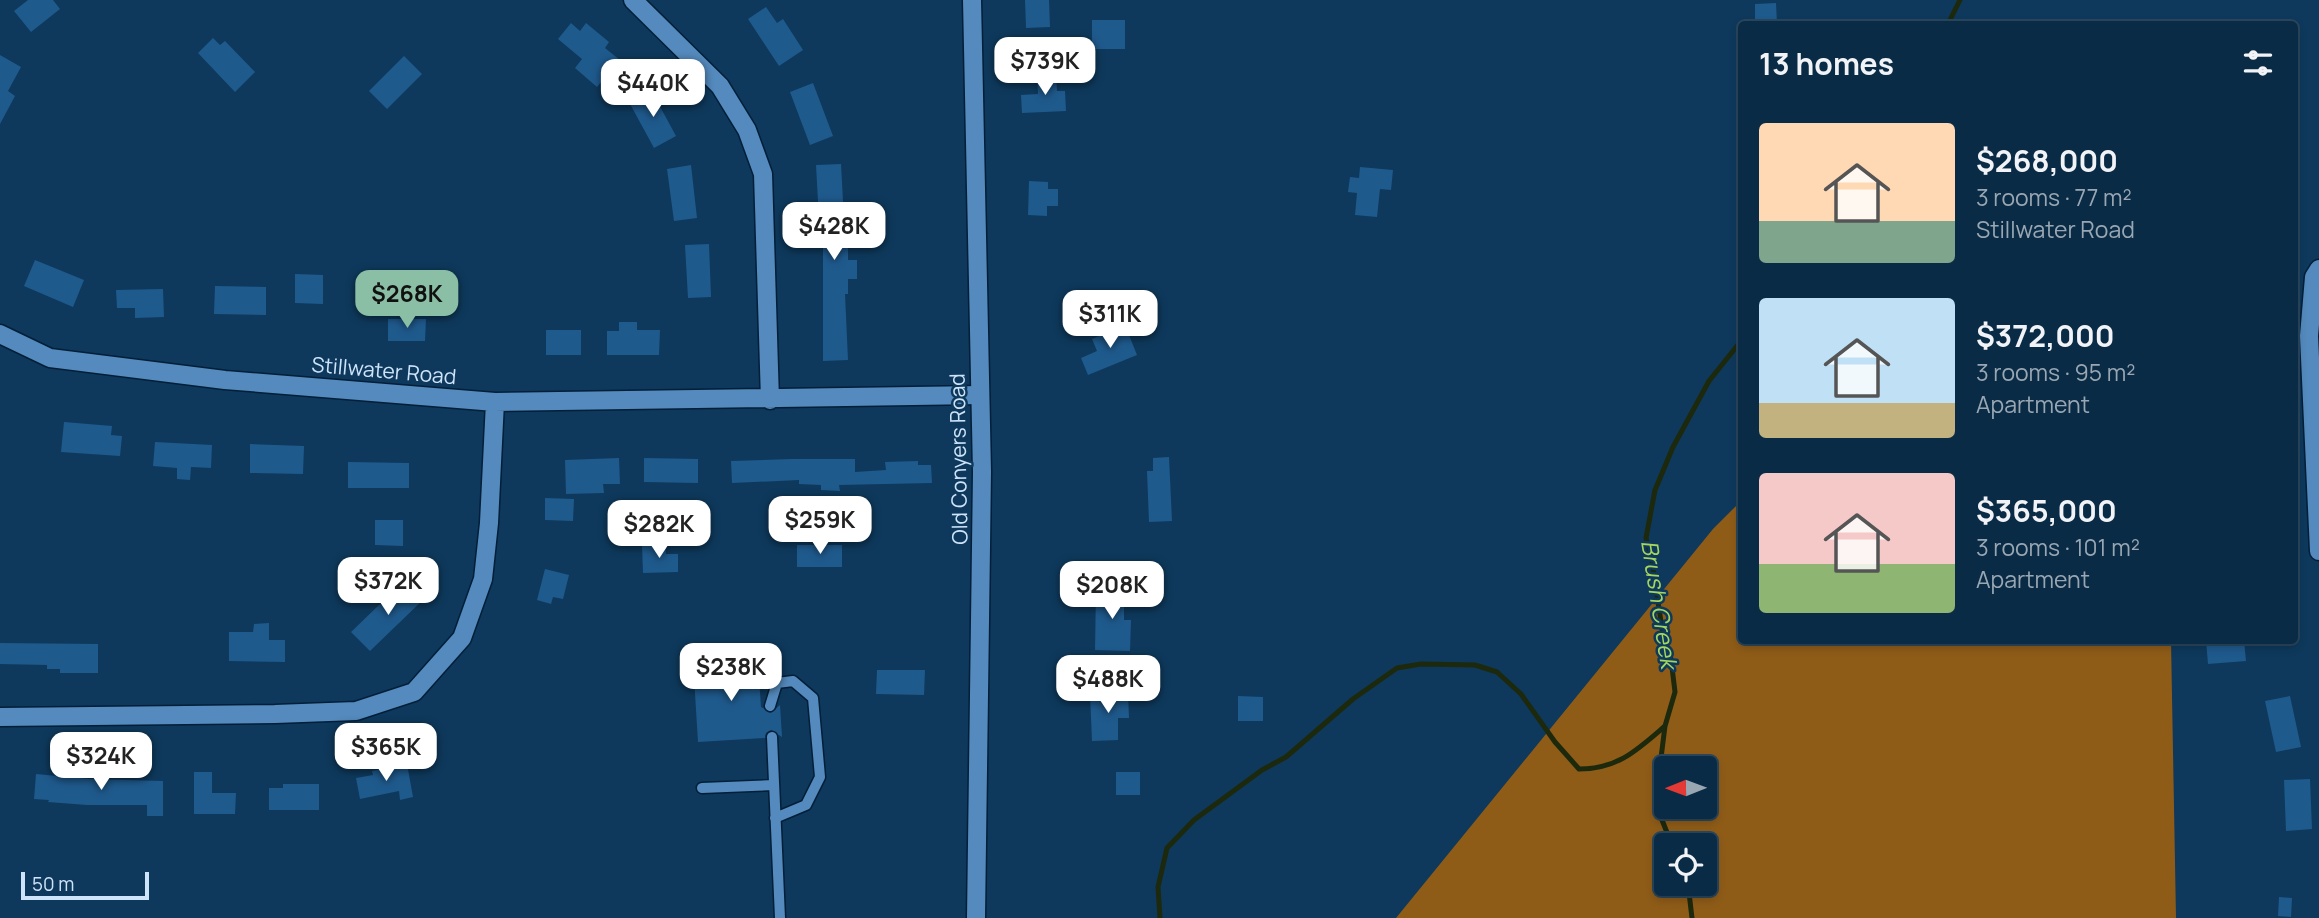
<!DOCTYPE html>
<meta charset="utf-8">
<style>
:root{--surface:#0a2b45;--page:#183750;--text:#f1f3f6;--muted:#99a7b3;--line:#2a475e;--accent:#8abfa5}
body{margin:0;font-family:Manrope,sans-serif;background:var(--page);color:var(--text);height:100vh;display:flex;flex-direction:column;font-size:26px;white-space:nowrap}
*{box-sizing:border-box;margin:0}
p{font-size:23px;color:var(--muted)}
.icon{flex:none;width:38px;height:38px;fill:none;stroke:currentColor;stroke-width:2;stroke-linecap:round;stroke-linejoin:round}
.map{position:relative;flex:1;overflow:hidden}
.details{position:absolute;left:1738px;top:21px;width:560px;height:623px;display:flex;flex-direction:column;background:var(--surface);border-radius:7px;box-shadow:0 4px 10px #0003,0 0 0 2px var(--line)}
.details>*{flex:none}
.needle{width:46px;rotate:269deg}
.buttons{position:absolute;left:1654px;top:756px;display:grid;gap:14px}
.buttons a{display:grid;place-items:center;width:63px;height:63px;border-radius:7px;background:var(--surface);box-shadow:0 4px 10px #0003,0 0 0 2px var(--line);font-size:35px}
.scale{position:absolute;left:21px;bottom:18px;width:128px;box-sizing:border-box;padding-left:7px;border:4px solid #cee4fa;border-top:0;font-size:19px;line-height:24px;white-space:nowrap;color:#cee4fa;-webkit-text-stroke:5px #0e395c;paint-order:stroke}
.price{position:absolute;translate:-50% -60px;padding:0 16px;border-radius:14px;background:#fff;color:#222;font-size:23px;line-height:46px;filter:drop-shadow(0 2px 4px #0008)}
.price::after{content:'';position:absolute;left:50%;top:42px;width:21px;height:16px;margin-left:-10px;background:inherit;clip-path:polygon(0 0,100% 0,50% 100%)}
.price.selected{background:var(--accent);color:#111}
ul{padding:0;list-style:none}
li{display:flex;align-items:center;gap:21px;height:175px;padding:0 21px}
li span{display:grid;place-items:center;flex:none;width:196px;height:140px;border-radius:7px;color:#555}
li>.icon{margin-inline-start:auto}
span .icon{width:84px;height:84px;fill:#fffc;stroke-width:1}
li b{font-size:30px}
h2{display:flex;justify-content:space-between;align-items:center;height:84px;padding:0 21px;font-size:30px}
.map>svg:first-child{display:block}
.forest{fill:#8f5c18;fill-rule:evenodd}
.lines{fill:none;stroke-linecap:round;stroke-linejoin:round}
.stream{stroke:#1d290c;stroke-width:5}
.building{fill:#1f5a8d}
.lane-casing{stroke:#031f38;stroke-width:13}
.street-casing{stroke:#031f38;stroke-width:21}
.secondary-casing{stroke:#031f38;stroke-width:21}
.lane{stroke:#548abd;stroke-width:10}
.street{stroke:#548abd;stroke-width:18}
.secondary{stroke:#548abd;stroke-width:18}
.labels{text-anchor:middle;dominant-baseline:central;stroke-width:5;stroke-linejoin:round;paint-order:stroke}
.street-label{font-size:21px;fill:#cee4fa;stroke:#0e395c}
.water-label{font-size:23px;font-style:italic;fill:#a4d65e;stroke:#0e395c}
</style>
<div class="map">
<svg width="2319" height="918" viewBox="0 0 2319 918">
<rect width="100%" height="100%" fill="#0e395c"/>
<path class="forest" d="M1741,501V640L2171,641L2176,918H1396L1713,529ZM1666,768H1704V807H1666ZM1666,845H1704V884H1666Z"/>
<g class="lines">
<path class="stream" d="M1948,24L1960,0
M1672,845L1660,815L1658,782L1665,726L1675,692L1671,659L1663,635L1652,562L1646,538L1655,490L1673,447L1709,381L1741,341
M1688,884L1692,918
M1160,918L1158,887L1167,848L1194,820L1262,770L1286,757L1353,699L1397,668L1421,664L1475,665L1497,672L1521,694L1555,742L1579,769C1618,769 1637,750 1665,726"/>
</g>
<path class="building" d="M28,0H53L60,9L31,32L14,11Z
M1025,0H1049L1050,27L1026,28Z
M1776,3L1777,24H1755V4Z
M766,7L777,23L783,19L803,50L779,66L748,19Z
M1092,20H1125V49H1092Z
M571,23L580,31L586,23L609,42L605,48L620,60L597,87L575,68L582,59L558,39Z
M213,38L220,45L225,41L255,72L235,92L198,53Z
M0,55L21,67L8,91L15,96L0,124Z
M404,56L422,74L387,109L369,91Z
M1056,73L1057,91H1065L1066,111L1022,113L1021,95L1038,94L1037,74Z
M813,83L833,136L810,145L790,92Z
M651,90L676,136L654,148L629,102Z
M841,164L845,239H848V260H857V279H848V294H845L848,360L823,361V220H819L816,165Z
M691,165L697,218L674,221L667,169Z
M1360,167L1393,170L1391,190L1380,189L1377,217L1355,215L1357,193L1348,192L1350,177L1359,178Z
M1029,181L1048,182V189H1058V206H1047V216L1028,215Z
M709,244L711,297L688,298L685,245Z
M35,260L84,280L73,307L24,286Z
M295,274L323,275V304L295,303Z
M215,286L266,287V315L214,314Z
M163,289L164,317L135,318V308H117L116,290Z
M388,319H426L425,341H388Z
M619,322H637V330H660L659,355H607V331H619Z
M1125,325L1137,355L1088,375L1081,358L1097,351L1092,339Z
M546,330H581V355H546Z
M64,422L112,426L111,435L122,436L120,456L61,452Z
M155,442L212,445L211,468L191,467L190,480L177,479V468L153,466Z
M250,444L304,446L303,474L250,473Z
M1169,457L1172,521L1149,522L1147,471H1153V458Z
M619,458L620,484H603L604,493L566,494L565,460Z
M644,458L698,459V483L644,482Z
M792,459H855V472L886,470L885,462L918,461V465H931L932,483L839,485L840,491L821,490V485L799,484V480L732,483L731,461Z
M348,462L409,463V488H348Z
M545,498L574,499L573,521L545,520Z
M375,520H403V546L375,545Z
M665,544L666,554H678V572L643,573L642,545Z
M797,545H842V567H797Z
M545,569L569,575L563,599L553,597L551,604L537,600Z
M414,581L428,595L370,651L351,632L380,604L385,608Z
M1096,588H1124V620H1131L1130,651L1095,650Z
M269,623V640H285V662L229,661V632H253L254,624Z
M2206,640H2244L2246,661L2208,664Z
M0,643L98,644V673H60V669H47V665L0,664Z
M717,660L718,665L758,662L761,707L771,713L780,705L782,737L771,730L766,733L765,738L698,742L693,661Z
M877,670H925L924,695L876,694Z
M1128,693L1129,718H1118V740L1092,741L1090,694Z
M1238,696L1263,697V721H1238Z
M2290,696L2301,747L2276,752L2265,701Z
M407,764L413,797L400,800L399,791L360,799L356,778L373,775L372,771Z
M194,772H212V793H236L235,814H194Z
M1116,772H1140V795H1116Z
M36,774L89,779L163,781V816H147V805H87L48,802L49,800L34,799Z
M2310,779L2312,829L2286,831L2284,780Z
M283,784H319V810H269V788H283Z
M2279,897L2292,898L2291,917L2278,916Z"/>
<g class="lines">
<g class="lane-casing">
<path id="lane" d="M770,706L777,683L793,681L813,698L820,777L806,805L775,818
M772,737L780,918
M702,788L774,785"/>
</g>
<g class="street-casing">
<path id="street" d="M633,0L720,86L747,130L763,174L770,400
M2319,269L2314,277L2309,336L2319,551
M0,334L50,358L225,380L495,402L980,395
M0,717L275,714L356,711L414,692L462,638L483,579L489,523L495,402"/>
</g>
<g class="secondary-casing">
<path id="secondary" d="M972,0L982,472L976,918"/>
</g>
<use href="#lane" class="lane"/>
<use href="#street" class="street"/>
<use href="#secondary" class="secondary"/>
</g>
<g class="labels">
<g class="street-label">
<text transform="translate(384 370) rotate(5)">Stillwater Road</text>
<text transform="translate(958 459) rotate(-91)">Old Conyers Road</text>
</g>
<g class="water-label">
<text transform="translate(1660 604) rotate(81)">Brush Creek</text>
</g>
</g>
</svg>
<div class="buttons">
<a><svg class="needle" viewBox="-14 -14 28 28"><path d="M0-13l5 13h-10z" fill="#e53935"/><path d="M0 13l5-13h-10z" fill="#99a7b3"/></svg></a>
<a><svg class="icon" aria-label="locate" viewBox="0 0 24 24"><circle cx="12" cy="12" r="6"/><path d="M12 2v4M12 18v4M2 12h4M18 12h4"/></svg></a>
</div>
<div class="scale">50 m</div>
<b class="price" style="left:1045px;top:97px">$739K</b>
<b class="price" style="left:653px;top:119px">$440K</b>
<b class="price" style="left:834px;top:262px">$428K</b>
<b class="price selected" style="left:407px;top:330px">$268K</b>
<b class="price" style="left:1110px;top:350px">$311K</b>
<b class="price" style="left:820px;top:556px">$259K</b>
<b class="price" style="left:659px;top:560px">$282K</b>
<b class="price" style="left:388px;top:617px">$372K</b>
<b class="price" style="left:1112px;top:621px">$208K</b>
<b class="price" style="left:731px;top:703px">$238K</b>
<b class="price" style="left:1108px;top:715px">$488K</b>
<b class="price" style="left:386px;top:783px">$365K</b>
<b class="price" style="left:101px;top:792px">$324K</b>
<section class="details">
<h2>13 homes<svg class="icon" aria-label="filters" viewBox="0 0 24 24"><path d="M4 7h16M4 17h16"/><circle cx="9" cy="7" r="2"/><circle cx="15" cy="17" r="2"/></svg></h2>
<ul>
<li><span style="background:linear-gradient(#ffd9b3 70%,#7fa58c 0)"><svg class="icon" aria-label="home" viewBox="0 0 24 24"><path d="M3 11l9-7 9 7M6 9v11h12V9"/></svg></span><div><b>$268,000</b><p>3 rooms · 77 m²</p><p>Stillwater Road</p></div></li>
<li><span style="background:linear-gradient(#bfe0f5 75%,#c2b280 0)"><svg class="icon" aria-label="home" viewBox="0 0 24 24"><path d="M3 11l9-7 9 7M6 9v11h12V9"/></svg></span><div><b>$372,000</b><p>3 rooms · 95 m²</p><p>Apartment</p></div></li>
<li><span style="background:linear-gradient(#f6c9c9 65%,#8fb573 0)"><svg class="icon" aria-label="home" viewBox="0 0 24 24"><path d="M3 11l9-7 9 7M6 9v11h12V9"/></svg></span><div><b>$365,000</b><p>3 rooms · 101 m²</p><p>Apartment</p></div></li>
</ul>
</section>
</div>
